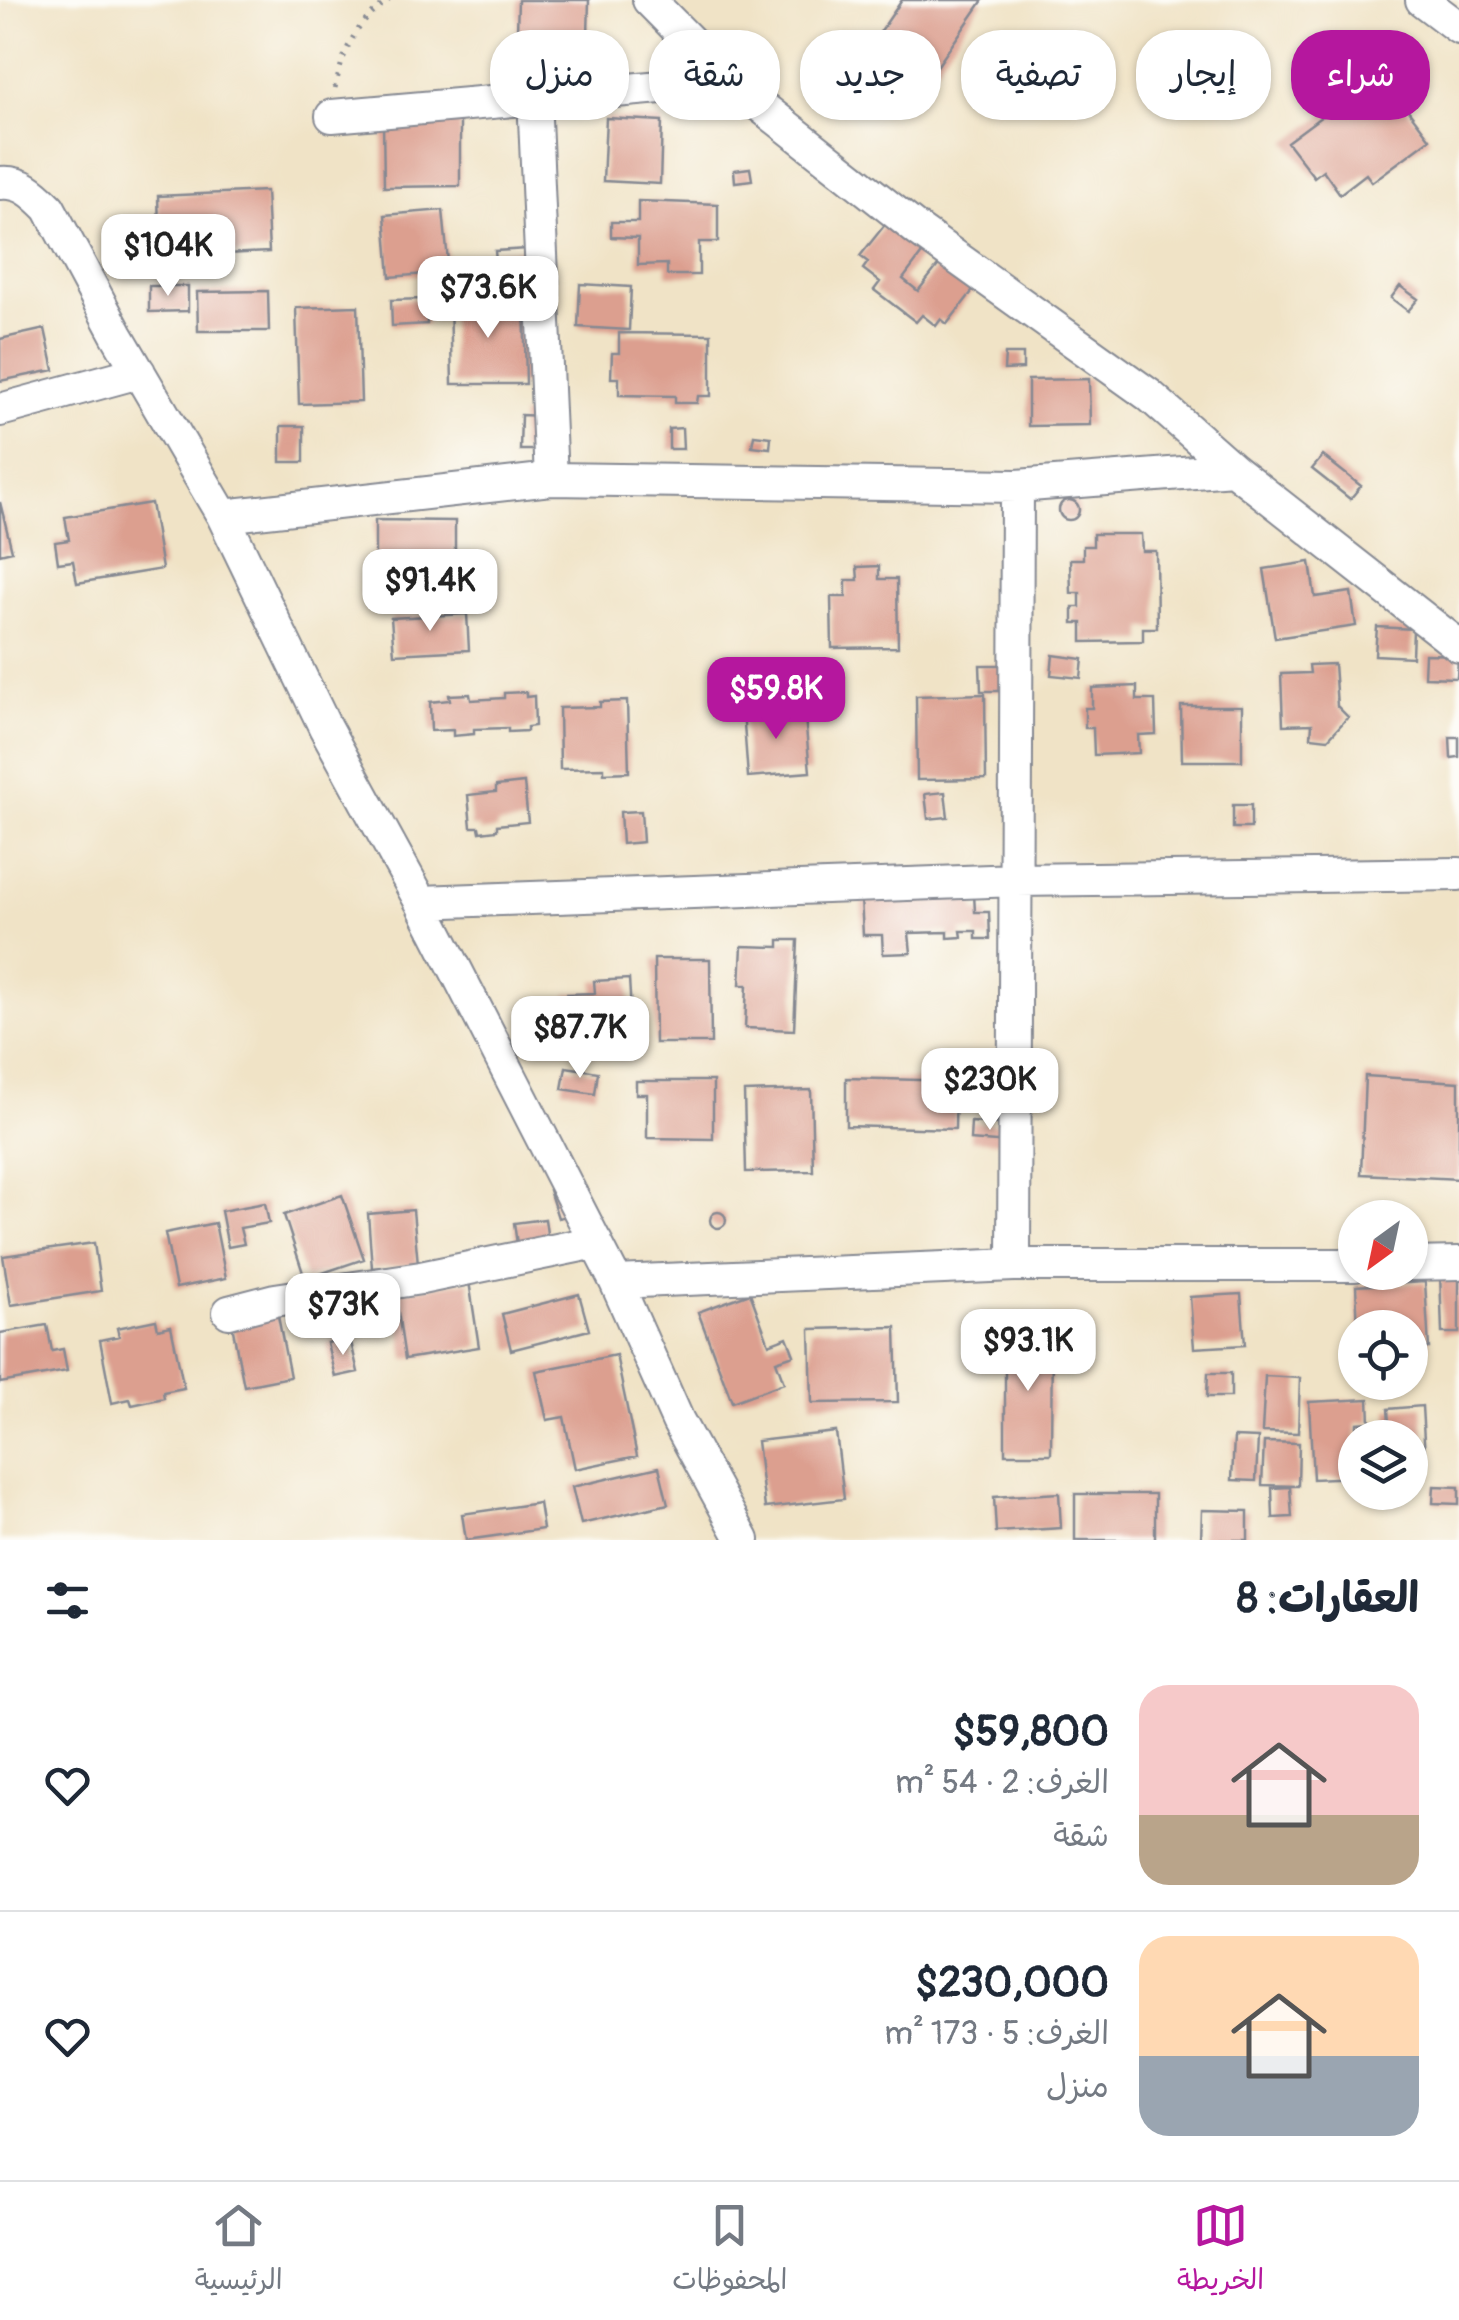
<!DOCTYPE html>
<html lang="ar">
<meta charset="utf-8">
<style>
:root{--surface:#fff;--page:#f6f6f7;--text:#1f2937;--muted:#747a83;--line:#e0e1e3;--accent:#b5179e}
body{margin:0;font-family:Pangolin,"Playpen Sans Arabic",sans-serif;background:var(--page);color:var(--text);direction:rtl;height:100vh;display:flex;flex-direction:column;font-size:38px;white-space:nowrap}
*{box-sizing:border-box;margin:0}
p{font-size:32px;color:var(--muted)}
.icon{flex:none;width:55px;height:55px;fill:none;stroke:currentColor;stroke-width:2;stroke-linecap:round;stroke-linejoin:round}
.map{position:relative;height:1540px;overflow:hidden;direction:ltr}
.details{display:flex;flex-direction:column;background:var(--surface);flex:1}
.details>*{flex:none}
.top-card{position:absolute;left:30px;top:30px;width:1400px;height:90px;direction:rtl;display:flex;gap:20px}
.needle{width:65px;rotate:213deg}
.controls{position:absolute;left:1338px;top:1200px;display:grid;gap:20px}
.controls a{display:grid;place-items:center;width:90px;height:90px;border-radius:50%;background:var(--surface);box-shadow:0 2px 8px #0004;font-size:50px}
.price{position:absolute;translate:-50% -85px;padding:0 22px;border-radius:20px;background:#fff;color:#222;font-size:32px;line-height:65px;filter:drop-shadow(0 2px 5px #0008)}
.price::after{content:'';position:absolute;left:50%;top:60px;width:30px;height:22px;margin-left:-15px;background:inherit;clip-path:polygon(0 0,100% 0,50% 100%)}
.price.selected{background:var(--accent);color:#fff}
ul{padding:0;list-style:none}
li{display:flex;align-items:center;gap:30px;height:250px;padding:0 40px}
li+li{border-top:2px solid var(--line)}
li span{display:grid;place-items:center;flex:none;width:280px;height:200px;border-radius:30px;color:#555}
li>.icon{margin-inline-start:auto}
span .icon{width:120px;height:120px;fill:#fffc;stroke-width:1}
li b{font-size:42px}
h2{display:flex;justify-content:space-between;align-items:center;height:120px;padding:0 40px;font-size:42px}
.pill{padding:0 35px;border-radius:40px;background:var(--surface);box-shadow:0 2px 8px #0004;font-size:35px;line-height:90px}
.pill.selected{background:var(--accent);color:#fff}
.menu{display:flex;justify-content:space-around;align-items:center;height:140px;border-top:2px solid var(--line);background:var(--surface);font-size:28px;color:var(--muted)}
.menu a{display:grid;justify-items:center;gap:5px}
.menu .selected{color:var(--accent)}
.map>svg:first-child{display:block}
.building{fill:#dc9f8f}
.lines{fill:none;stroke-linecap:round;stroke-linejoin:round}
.street-casing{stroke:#868992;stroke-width:36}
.path{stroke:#868992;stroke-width:5;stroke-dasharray:2.5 8;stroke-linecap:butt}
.street{stroke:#fff;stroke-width:32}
</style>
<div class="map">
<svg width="1459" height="1540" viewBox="0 0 1459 1540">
<rect width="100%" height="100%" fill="#fdfcf7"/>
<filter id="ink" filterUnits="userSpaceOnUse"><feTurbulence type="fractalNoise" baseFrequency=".01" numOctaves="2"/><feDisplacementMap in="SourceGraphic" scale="20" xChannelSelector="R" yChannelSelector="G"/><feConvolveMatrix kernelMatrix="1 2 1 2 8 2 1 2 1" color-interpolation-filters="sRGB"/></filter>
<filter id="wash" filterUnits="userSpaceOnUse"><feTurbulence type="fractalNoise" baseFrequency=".0048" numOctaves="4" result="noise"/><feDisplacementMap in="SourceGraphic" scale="40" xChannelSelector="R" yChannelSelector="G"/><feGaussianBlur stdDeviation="2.25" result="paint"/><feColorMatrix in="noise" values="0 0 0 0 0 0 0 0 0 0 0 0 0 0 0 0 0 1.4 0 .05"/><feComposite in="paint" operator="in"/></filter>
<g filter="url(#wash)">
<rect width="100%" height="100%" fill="#f0e3c6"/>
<g id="blocks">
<path class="building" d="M518,0H589L588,35L517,32Z
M902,0H983L927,81L872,44Z
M1380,73L1430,139L1372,182L1366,174L1340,194L1323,170L1314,177L1287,142Z
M606,118L662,121L660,184L603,181Z
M383,121H460V186L384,187Z
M750,168L752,180L735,182L734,170Z
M266,191L269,252L160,257L158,196Z
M638,201L718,204V242H699V275H667V264L638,265V238L611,237V222H638Z
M443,210L449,272L390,277L385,215Z
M887,222L924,251L903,279L918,291L941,262L975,288L947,324L941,319L936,326L922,315L916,322L874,290L880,282L863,269L868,262L860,256Z
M527,249L530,279L498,281L495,251Z
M580,284L631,287L629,330L578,327Z
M149,286H188V311L149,312Z
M1400,286L1418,299L1408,311L1391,298Z
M268,291L269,331H198L197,292Z
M524,297L526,384H452L450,299Z
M425,299L427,324L392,326L391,300Z
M358,306L361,402L299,404L296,308Z
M45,329L54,370L0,381V339Z
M619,333L711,334V396H698L697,403H675V396L619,395V378H611L612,353H619Z
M1005,354H1023V369L1004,370Z
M1089,379L1090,425L1028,426V380Z
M521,415L543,416L542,450H520Z
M281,426H304V462H281Z
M682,428L683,449H669V429Z
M754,435L771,437L770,448L752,446Z
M1323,456L1361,486L1350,499L1312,469Z
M1059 510a10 10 0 1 1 20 0a10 10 0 1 1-20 0Z
M0,502L12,551L0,554Z
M151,503L162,569L77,583L73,561L58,563L55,542L69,540L65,517Z
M375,520L455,521V578H375Z
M1093,534H1141L1142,551H1156L1157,628H1143V641L1082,642V623H1073V607H1080V593H1071L1070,559H1083V546H1093Z
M1310,562L1315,597L1351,592L1356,626L1275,638L1264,569Z
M879,566V579H897L898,647L832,648L831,597H846V580H858L857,567Z
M467,614L469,650L394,654L391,618Z
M1377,627L1413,629L1412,657L1375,655Z
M1425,654L1458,655L1457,678L1424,677Z
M1053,655L1083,659L1081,678L1051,675Z
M1334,664L1337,706L1348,717L1328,739L1311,737L1312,724L1283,725L1281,674L1310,673L1309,665Z
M980,665H1007L1008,691H981Z
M1137,686V700H1155L1156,734L1138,735L1139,753L1094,755L1093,728H1085V708H1092V688Z
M526,692V697L534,696L535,726L527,727V731L508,732V728L474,729V734L453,736V730L431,731L430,702L450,700L449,695L470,694L471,700L504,698V693Z
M985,694L986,779L917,780L916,696Z
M627,701L629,772L604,773V768L560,769L559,708L600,707V702Z
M804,706L810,772L748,777L743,711Z
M1181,706H1242V761H1182Z
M1450,737H1459V757L1451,758Z
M524,783L528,822L497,825V830L480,832L479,827H471L468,795L496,792V786Z
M945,792L948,817L928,819L925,794Z
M1233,805H1251V828H1233Z
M641,811L643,842L622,844L620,812Z
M974,894L975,912H989L990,939H976V931H961L962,937L948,938V932L909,933L911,953L883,954L882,935H863L861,898Z
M779,940H798L794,1030L745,1028L747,985H740L742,946L779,947Z
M654,959H710L711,1043H655Z
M629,979L633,1044L570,1047L567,994L595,993L594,981Z
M976,1057L1007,1059L1006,1079L975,1077Z
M566,1067L598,1072L595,1094L562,1089Z
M1365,1076L1459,1082V1179L1361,1174Z
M846,1078L956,1081L955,1129L846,1126Z
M636,1081H713V1139L647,1138V1094H636Z
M811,1090L813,1171L746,1172L744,1092Z
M971,1122L1010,1125L1009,1143L970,1140Z
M561,1186L570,1215L558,1218L549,1190Z
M342,1195L364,1259L305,1279L284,1215Z
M265,1203L269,1223L240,1228L244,1244L228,1247L221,1211Z
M413,1210L418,1264L372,1268L368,1214Z
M710 1220a8 8 0 1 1 16 0a8 8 0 1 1-16 0Z
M545,1219L548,1241L517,1244L514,1223Z
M215,1223L226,1278L176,1288L165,1233Z
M94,1243L101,1291L11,1305L3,1256Z
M1459,1271V1333H1442L1440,1272Z
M469,1281L479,1347L405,1359L395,1292Z
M1425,1282L1429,1348L1410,1349V1328H1358L1356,1286Z
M750,1293L769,1344L787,1337L794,1355L776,1361L784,1383L732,1402L698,1312Z
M579,1294L589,1330L511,1350L502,1314Z
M1241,1294L1245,1345L1194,1348L1190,1297Z
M277,1311L290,1377L244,1386L231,1320Z
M156,1320L158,1329L171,1326L184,1388L163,1392L164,1398L132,1405L130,1399L112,1403L100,1340L119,1336L117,1328Z
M47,1325L52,1351L63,1349L67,1371L0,1383V1333Z
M896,1327L898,1402L812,1403L810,1329Z
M1005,1335H1052L1051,1454H1005Z
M350,1338L358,1372L335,1377L327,1343Z
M616,1355L637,1456L575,1469L564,1417L547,1420L536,1371Z
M1208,1373H1231V1397H1207Z
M1265,1376L1300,1378L1298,1433L1262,1432Z
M1369,1399L1370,1422L1357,1423L1355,1477L1313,1479L1309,1402Z
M1422,1406L1426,1474L1410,1475V1438H1390L1388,1409Z
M836,1432L844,1499L765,1508L757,1441Z
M1234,1437L1258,1438L1256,1481L1232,1480Z
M1264,1442L1299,1443L1298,1486L1262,1485Z
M659,1467L668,1504L581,1524L572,1487Z
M1434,1486L1459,1487V1504L1433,1503Z
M1290,1487L1292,1517L1273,1518L1272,1488Z
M1059,1493L1061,1528L996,1532L994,1497Z
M1075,1494H1155V1540H1075Z
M539,1503L543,1529L466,1540L462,1514Z
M1202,1510L1248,1511V1540H1201Z"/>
</g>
</g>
<g filter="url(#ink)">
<use href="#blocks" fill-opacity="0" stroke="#868992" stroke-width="2.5"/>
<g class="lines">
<g class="street-casing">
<path id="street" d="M649,0L729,81L918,230L1149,395L1233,469L1459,646
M1422,0L1459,28
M534,96L551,479
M332,116L729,81
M0,183C22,181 34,193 49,208L117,335L223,516L325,727L421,902L616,1282L678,1421L743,1540
M0,410L139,372
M223,516L551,479L1017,486L1233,469
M421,902L1017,880L1459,874
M1410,1264L1459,1263
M1014,1265L1017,486
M616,1282L1014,1265H1355
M229,1312L275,1300L421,1278L596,1242"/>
</g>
<path class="path" d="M335,88C345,46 354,26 389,0"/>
<use href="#street" class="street"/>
</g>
</g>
</svg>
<div class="controls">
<a><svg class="needle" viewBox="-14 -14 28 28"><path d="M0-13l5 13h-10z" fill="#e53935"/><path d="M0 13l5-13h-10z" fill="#747a83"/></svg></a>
<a><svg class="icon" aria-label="locate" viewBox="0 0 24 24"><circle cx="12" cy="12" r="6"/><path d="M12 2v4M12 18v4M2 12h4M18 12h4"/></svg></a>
<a><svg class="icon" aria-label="layers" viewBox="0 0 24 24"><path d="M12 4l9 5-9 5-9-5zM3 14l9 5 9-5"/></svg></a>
</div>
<b class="price" style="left:168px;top:299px">$104K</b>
<b class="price" style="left:488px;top:341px">$73.6K</b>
<b class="price" style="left:430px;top:634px">$91.4K</b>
<b class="price selected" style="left:776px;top:742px">$59.8K</b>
<b class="price" style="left:580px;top:1081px">$87.7K</b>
<b class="price" style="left:990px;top:1133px">$230K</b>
<b class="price" style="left:343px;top:1358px">$73K</b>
<b class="price" style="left:1028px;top:1394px">$93.1K</b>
<div class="top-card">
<a class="pill selected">شراء</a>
<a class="pill">إيجار</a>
<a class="pill">تصفية</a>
<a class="pill">جديد</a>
<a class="pill">شقة</a>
<a class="pill">منزل</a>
</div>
</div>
<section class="details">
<h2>العقارات: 8<svg class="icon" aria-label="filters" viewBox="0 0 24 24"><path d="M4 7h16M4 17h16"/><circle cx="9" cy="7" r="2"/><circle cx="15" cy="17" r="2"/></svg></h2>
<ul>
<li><span style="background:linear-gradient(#f6c9c9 65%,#b9a48a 0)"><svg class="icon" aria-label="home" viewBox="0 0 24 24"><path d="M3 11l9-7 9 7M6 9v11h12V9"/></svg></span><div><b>$59,800</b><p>الغرف: 2 · 54 m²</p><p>شقة</p></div><svg class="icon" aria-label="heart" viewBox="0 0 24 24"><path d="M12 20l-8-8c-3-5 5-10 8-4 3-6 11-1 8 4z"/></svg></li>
<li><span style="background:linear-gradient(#ffd9b3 60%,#9aa5b1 0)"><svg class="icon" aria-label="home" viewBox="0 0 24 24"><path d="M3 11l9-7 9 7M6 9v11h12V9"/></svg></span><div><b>$230,000</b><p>الغرف: 5 · 173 m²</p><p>منزل</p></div><svg class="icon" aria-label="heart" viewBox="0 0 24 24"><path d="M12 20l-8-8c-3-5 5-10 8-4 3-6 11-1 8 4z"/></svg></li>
</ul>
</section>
<nav class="menu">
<a class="selected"><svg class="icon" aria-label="map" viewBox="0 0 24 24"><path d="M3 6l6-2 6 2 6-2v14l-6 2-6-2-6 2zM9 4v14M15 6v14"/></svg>الخريطة</a>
<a><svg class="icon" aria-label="saved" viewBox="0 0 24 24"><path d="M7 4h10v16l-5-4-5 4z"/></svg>المحفوظات</a>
<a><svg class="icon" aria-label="home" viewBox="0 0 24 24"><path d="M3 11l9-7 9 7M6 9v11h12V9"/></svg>الرئيسية</a>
</nav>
